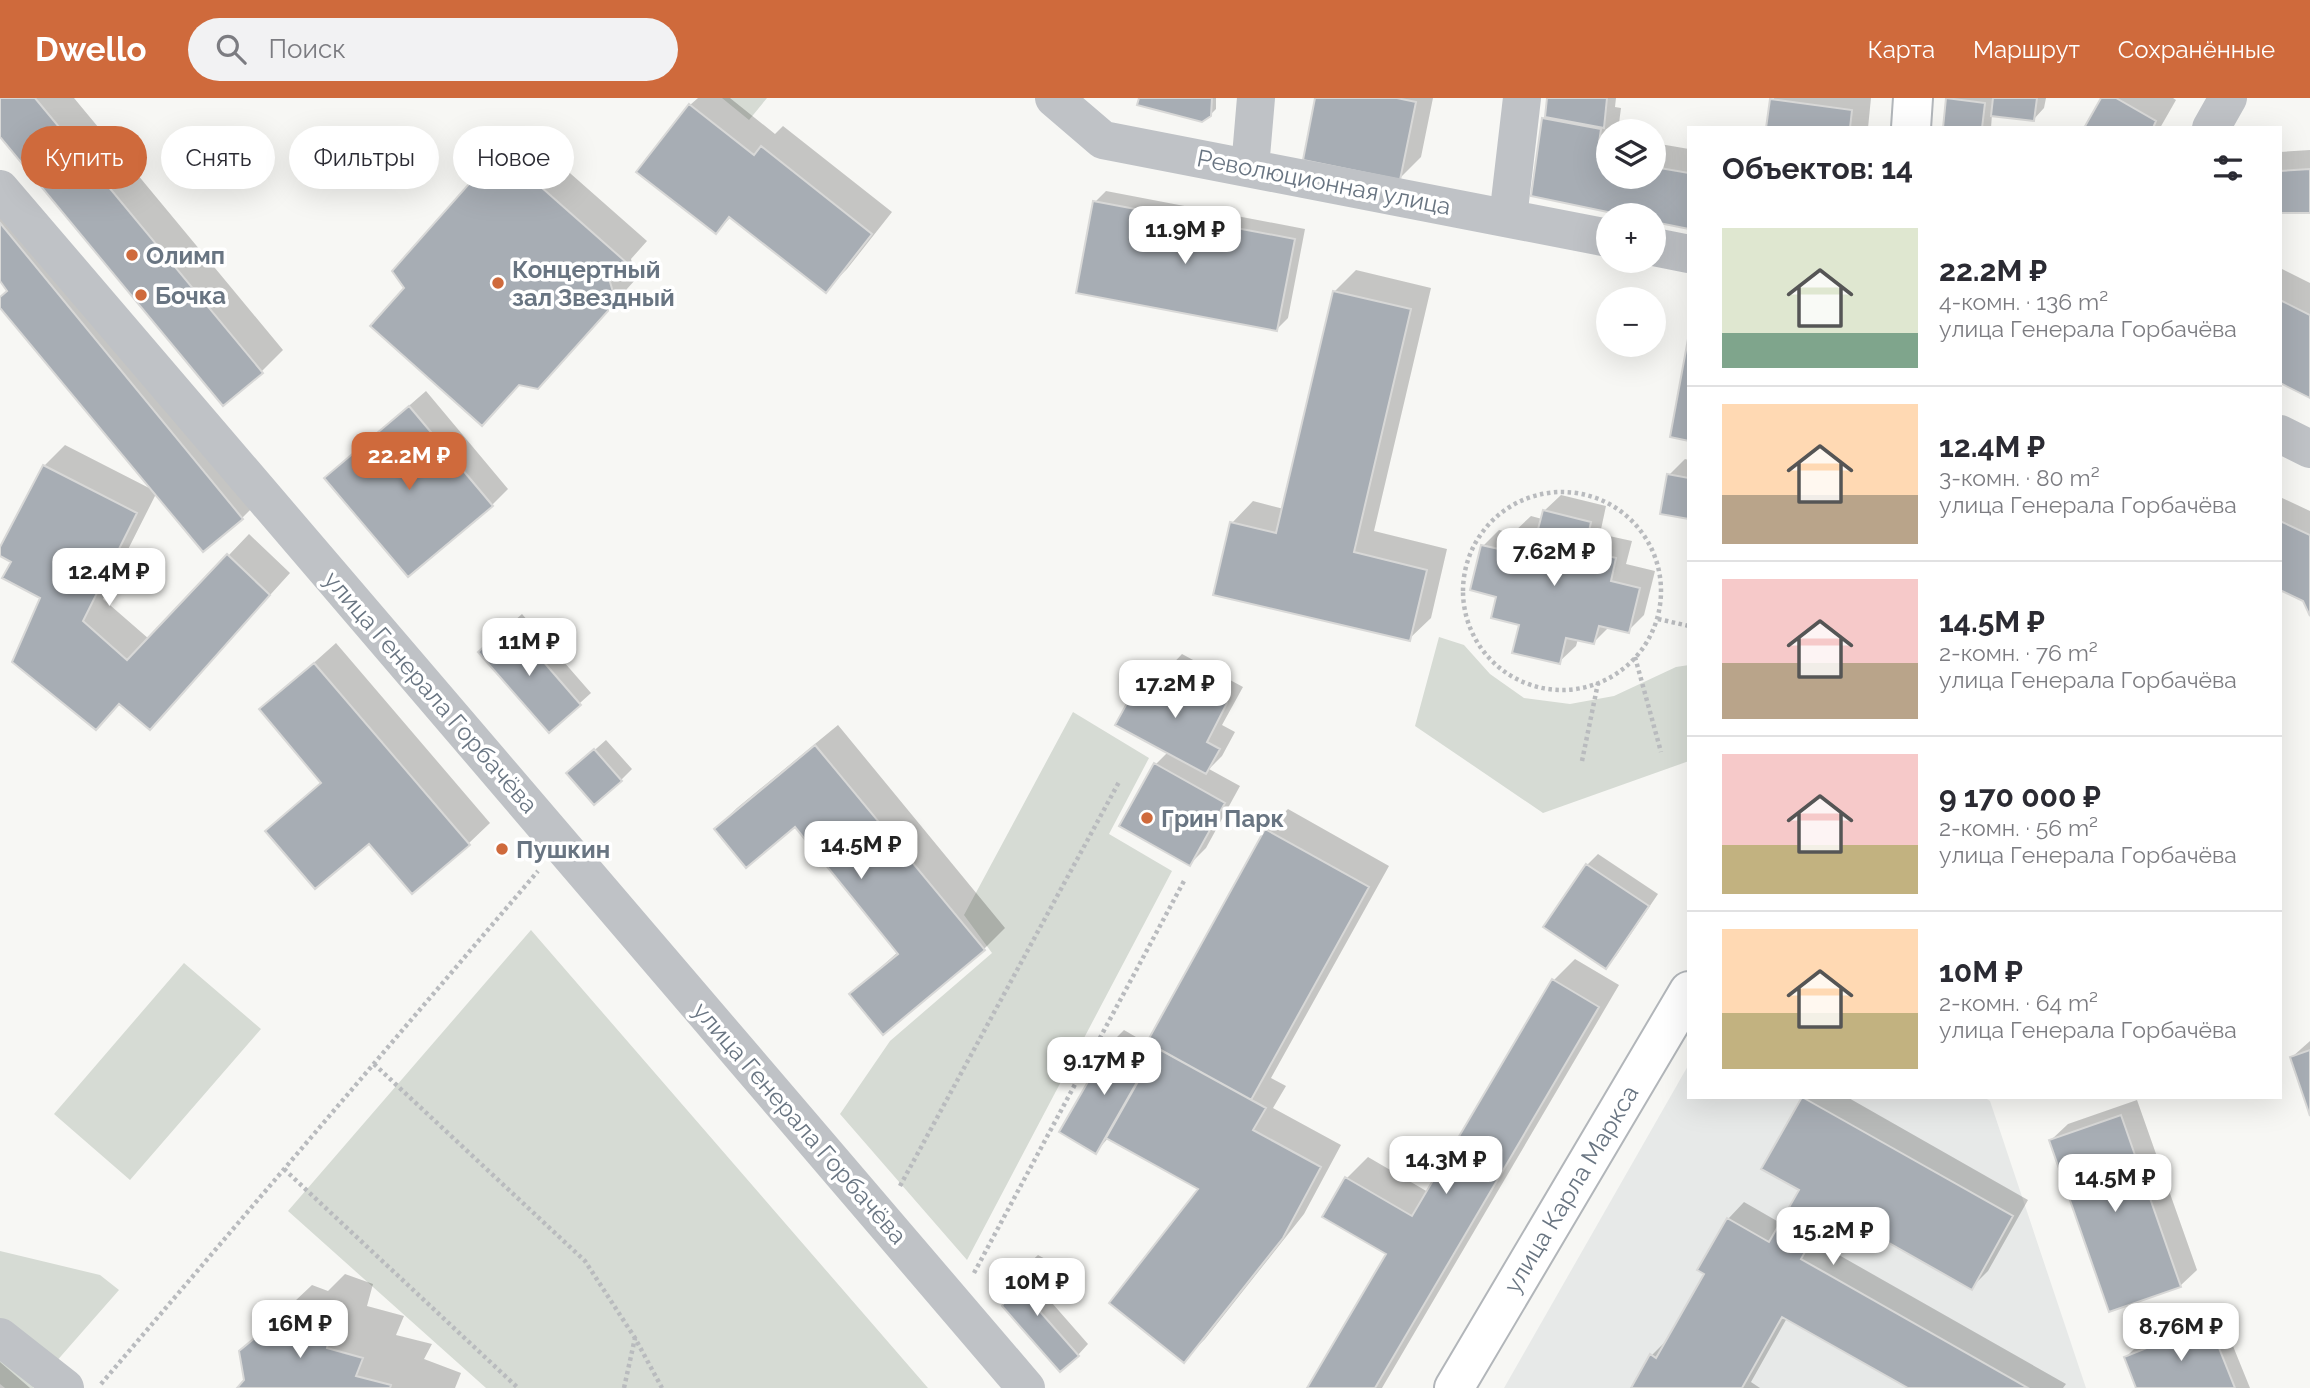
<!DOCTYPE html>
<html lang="ru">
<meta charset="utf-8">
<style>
:root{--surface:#fff;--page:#f2f2f3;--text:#2b2b33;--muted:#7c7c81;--line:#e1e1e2;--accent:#cf6a3c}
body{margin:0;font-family:Raleway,sans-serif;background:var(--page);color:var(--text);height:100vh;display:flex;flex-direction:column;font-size:26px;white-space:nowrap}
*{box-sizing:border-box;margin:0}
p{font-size:23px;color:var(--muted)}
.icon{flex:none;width:38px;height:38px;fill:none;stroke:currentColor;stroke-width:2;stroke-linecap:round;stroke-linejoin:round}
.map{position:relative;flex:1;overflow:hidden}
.details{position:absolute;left:1687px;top:28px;width:595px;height:973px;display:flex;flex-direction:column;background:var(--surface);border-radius:0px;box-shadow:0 7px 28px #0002}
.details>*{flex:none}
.banner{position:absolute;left:21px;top:28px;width:665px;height:63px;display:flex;gap:14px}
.tools{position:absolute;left:1596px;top:21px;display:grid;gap:14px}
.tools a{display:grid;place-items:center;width:70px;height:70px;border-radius:50%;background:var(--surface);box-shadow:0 7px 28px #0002;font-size:35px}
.price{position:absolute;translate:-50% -60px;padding:0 16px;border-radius:14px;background:#fff;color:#222;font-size:23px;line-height:46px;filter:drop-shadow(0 2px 4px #0008)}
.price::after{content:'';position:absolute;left:50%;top:42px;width:21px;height:16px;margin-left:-10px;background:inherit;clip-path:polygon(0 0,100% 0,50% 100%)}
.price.on{background:var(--accent);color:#fff}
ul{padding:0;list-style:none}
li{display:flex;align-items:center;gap:21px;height:175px;padding:0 35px}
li+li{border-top:2px solid var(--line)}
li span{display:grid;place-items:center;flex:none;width:196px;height:140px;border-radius:0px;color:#555}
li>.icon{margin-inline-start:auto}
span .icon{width:84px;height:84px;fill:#fffc;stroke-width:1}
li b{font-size:30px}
h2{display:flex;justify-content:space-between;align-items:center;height:84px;padding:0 35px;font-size:30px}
.chip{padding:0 24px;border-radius:32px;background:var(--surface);box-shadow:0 7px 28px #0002;font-size:24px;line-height:63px}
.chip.on{background:var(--accent);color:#fff}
header{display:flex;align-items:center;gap:42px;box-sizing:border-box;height:98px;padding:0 35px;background:var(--accent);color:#fff}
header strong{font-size:33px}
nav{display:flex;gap:38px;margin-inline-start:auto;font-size:24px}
.search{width:490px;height:63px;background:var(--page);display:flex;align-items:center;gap:18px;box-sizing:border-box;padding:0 24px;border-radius:38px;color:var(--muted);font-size:26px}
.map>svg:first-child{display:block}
.built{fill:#e7e9e8}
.green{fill:#d6dbd4}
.shadow{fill:#0003}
.building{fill:#a7adb4;stroke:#d8d8d7;stroke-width:2}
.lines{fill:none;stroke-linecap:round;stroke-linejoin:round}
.major-casing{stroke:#b2b6ba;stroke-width:42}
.path{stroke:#b9bbbe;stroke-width:4.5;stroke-dasharray:3.5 3.5;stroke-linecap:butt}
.minor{stroke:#bfc2c6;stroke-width:38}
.major{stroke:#fff;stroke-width:38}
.poi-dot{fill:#cf6a3c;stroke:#fff;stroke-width:2.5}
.labels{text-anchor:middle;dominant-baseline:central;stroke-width:7;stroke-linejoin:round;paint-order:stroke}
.street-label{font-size:24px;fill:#697582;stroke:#fff}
.poi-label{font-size:24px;font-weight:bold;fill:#697582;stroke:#fff;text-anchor:start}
</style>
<header>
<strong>Dwello</strong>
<div class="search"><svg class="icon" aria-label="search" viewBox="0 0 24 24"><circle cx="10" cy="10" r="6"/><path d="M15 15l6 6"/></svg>Поиск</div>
<nav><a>Карта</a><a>Маршрут</a><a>Сохранённые</a></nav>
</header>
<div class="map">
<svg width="2310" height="1290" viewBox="0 0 2310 1290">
<rect width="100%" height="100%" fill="#f7f7f4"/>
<path class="built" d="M1689,966V999H1984L1990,1003L2086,1290H1504Z"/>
<path class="green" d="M722,0H767L749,22Z
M1439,539L1464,547L1490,576L1524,600L1570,606L1614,598L1676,569L1689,567V663L1543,715L1415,628Z
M1073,614L1149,660L1109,736L1172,773L967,1162L840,1016L890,943L992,855L964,817Z
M531,832L928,1290H486L288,1113Z
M184,865L261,931L130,1082L54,1016Z
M0,1153L100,1177L119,1192L33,1290H5L0,1286Z"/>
<path class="shadow" d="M0,0H74L283,252L262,273L223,306L0,36Z
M698,0H730L775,36L783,28L892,114L847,171L826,192L732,118L716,134L690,7Z
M1141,0H1216V11L1210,17Z
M1317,0H1433L1421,59L1400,80Z
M1549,0H1616L1615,9L1621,10L1618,33H1608V79H1654V45L1689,51V129L1654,122V117H1631L1533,97L1543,21L1547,17Z
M1774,0H1871L1868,30H1768Z
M2046,0L2044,10L2034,21L1992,16L1991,30H1945L1949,0Z
M2103,0H2173L2176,2L2160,30H2086Z
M537,46L647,143L631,161L636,181L538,289L406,191L476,80L497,59L519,64Z
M2310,52V113L2280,114V54Z
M0,78L263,399L242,420L156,396L103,501L149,541L249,436L290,475L150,630L120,605L96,629L42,499L13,463L0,456L44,368L65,347L153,392L0,207V201L9,192L0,180Z
M1106,93L1305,131L1288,220L1277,231L1095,104Z
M2280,170L2310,185V298L2280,283Z
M1356,172L1431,190L1374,433L1447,451L1431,520L1409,541L1232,425L1253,403L1284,411L1334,194Z
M426,293L508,391L492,407L326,380Z
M1685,361L1689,362V419L1669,377Z
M1561,397L1606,408L1600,436L1632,443L1626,466L1655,473L1644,517L1628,533L1610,528L1594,544L1578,541L1576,548L1559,564L1521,526L1498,498L1483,448L1499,432L1513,435L1531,418L1542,421L1544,413Z
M2280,399L2310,413V514L2305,501L2280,490Z
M522,516L591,595L549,633L491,543Z
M336,545L490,725L468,746L369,743L267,733L322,683L261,612Z
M1182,556L1243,589L1222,627L1235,634L1222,658L1209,671L1240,688L1206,750L1190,766L1156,666L1168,654L1139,586L1155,569L1165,574Z
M838,627L1005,830L984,851L851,896L899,853L795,727L716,731L737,710Z
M606,642L632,671L621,682L580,665Z
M1288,711L1389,768L1271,980L1286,988L1273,1010L1341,1047L1304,1116L1205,1241L1184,1262L1200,1091L1109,1039L1096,1054L1113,943L1124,932L1148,946L1267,732Z
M1598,756L1658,796L1616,858L1606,869L1545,829L1587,767Z
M1575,861L1619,887L1382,1290H1309L1388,1155L1324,1118L1347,1080L1368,1059L1428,1094L1554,882Z
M2310,943V1012L2292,959Z
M1804,999H1847L2028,1102L1988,1173L1972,1189L1834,1112L1816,1144L2066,1286L2063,1290H1912L1787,1220L1751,1284L1760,1290H1633L1652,1257L1668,1241L1706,1175L1728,1121L1744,1104L1782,1126L1801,1091L1764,1070Z
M2137,1002L2197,1172L2180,1188L2051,1042L2068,1026Z
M1038,1157L1060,1169L1045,1197L1088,1246L1078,1257L1004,1208L1027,1167Z
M345,1176L373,1186L367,1208L404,1218L396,1237L432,1246L424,1261L461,1275L455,1290H239L246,1283L241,1254L312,1187L328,1193Z
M2220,1216L2250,1290H2138L2126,1259L2137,1248Z
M0,1264L30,1290H0Z"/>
<path class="building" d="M0,0H35L263,275L223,308L0,39Z
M1139,0H1212L1211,18L1202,24L1137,7Z
M1315,0H1397L1416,4L1400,82L1303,62Z
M1547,0H1607L1604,30L1545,19Z
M1946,0L1985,5L1982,30H1943Z
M1993,0H2037L2034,23L1991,18Z
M2101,0H2116L2156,23L2153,30H2084Z
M1770,1L1852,12L1850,30H1766Z
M689,6L754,57L761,48L872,136L826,195L729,119L716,136L636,74Z
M1542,20L1601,31L1597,59L1608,61V79H1654V69L1689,75V131L1654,124V117H1622L1531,98Z
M515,66L627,165L610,184L616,204L538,291L519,287L482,328L370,228L404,190L392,173L475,79L498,85Z
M2310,71V115H2280V73Z
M1093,103L1295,141L1277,233L1076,195Z
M0,125L243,421L203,454L0,210V199L7,193L0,183Z
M1333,193L1411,211L1354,454L1427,472L1410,543L1213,497L1230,424L1276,435Z
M2280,202L2310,217V300L2280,285Z
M1688,241H1689V343L1670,339Z
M409,308L493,408L408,479L324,380Z
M43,367L137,415L83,523L127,562L227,456L270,497L150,632L119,606L96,632L12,564L40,500L2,480L11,464L0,458V449Z
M1667,376L1689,380V421L1660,416Z
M1543,412L1591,424L1585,452L1616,460L1611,483L1640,490L1629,535L1599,528L1594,546L1566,540L1560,566L1512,555L1519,527L1491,520L1496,499L1470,492L1481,447L1508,453L1513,433L1536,439Z
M2280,423L2310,437V518L2303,503L2280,492Z
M510,525L581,607L549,635L478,554Z
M314,565L470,747L412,796L369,746L315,791L265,733L321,685L259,611Z
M1164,571L1227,605L1207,644L1220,651L1206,676L1115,627L1138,585L1153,593Z
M815,647L985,852L883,937L849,896L898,856L795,729L746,770L714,731Z
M594,651L622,683L594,707L566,675Z
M1154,665L1225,705L1190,768L1119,728Z
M1265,731L1369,789L1251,1002L1147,944Z
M1586,766L1649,808L1606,871L1543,829Z
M1552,881L1599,909L1375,1290H1307L1386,1156L1322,1119L1345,1079L1412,1118Z
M1112,942L1149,963L1096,1056L1059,1034Z
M1157,950L1266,1010L1253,1032L1321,1069L1283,1140L1184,1265L1109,1205L1198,1091L1106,1040Z
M2310,952V1018L2290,959Z
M1802,999L2013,1118L1972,1192L1829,1111L1801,1161L2028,1290H1908L1782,1219L1742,1290H1631L1650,1256L1656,1260L1704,1176L1697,1172L1727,1120L1769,1144L1799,1092L1761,1071Z
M2121,1017L2181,1189L2109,1214L2049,1042Z
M1026,1166L1051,1180L1035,1208L1079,1258L1060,1274L1002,1208Z
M302,1216L332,1228L327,1250L363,1260L356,1278L391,1287L390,1290H237L244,1282L239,1253L269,1228L291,1237Z
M2209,1225L2235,1290H2136L2124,1259Z"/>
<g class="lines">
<g class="major-casing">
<path id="major" d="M1911,30L1913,0
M1454,1290L1689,893"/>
</g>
<path class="path" d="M1463 493a99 99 0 1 1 198 0a99 99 0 1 1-198 0Z
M1658,521L1689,528
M1635,559L1661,654
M1582,663L1598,585
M374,966L585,1163L635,1240L662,1290
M284,1071L518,1290
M900,1088L1119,684
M974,1175L1184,783
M101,1286L538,773
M624,1290L635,1240"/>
<path class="minor" d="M1054,0L1103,42L1608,140
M2211,30L2228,0
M1250,70L1256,0
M0,91L1026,1290
M1508,120L1522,0
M1654,149L1689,156
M2280,336L2310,351
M0,1239L65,1290"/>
<use href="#major" class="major"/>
</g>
<g class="poi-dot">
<circle cx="132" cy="157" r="7"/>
<circle cx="498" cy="185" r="7"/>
<circle cx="141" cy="197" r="7"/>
<circle cx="1147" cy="720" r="7"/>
<circle cx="502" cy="751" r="7"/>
</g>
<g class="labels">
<g class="street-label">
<text transform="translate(1324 84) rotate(11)">Революционная улица</text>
<text transform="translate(431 594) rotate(49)">улица Генерала Горбачёва</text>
<text transform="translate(800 1025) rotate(49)">улица Генерала Горбачёва</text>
<text transform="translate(1571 1091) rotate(-59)">улица Карла Маркса</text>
</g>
<g class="poi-label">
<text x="146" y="157">Олимп</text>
<text x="512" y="171">Концертный<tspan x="512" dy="28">зал Звездный</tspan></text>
<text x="155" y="197">Бочка</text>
<text x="1161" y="720">Грин Парк</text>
<text x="516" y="751">Пушкин</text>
</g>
</g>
</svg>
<div class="tools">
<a><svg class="icon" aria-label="layers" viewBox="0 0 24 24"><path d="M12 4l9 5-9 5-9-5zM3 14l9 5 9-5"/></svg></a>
<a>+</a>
<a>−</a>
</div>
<b class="price" style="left:1185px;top:168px">11.9M ₽</b>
<b class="price on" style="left:409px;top:394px">22.2M ₽</b>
<b class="price" style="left:1554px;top:490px">7.62M ₽</b>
<b class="price" style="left:109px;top:510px">12.4M ₽</b>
<b class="price" style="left:529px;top:580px">11M ₽</b>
<b class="price" style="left:1175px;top:622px">17.2M ₽</b>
<b class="price" style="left:861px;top:783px">14.5M ₽</b>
<b class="price" style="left:1104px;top:999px">9.17M ₽</b>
<b class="price" style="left:1446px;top:1098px">14.3M ₽</b>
<b class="price" style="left:2115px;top:1116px">14.5M ₽</b>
<b class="price" style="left:1833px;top:1169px">15.2M ₽</b>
<b class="price" style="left:1037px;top:1220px">10M ₽</b>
<b class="price" style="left:300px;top:1262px">16M ₽</b>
<b class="price" style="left:2181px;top:1265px">8.76M ₽</b>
<div class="banner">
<a class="chip on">Купить</a>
<a class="chip">Снять</a>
<a class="chip">Фильтры</a>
<a class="chip">Новое</a>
</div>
<section class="details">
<h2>Объектов: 14<svg class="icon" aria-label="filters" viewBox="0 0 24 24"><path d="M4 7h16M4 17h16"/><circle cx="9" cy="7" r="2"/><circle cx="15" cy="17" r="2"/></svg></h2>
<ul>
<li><span style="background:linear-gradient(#dfe7d0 75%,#7fa58c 0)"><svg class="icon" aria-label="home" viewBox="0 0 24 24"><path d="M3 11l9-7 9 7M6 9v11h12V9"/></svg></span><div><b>22.2M ₽</b><p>4-комн. · 136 m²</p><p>улица Генерала Горбачёва</p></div></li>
<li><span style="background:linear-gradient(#ffd9b3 65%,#b9a48a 0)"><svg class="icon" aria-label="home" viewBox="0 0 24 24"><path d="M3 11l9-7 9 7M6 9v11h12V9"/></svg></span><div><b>12.4M ₽</b><p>3-комн. · 80 m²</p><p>улица Генерала Горбачёва</p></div></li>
<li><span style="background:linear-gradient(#f6c9c9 60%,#b9a48a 0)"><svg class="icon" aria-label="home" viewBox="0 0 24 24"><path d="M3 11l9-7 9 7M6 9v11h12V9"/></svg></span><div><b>14.5M ₽</b><p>2-комн. · 76 m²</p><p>улица Генерала Горбачёва</p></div></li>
<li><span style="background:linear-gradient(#f6c9c9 65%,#c2b280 0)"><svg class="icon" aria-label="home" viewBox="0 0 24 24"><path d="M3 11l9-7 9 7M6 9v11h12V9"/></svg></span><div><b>9 170 000 ₽</b><p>2-комн. · 56 m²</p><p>улица Генерала Горбачёва</p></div></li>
<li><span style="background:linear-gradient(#ffd9b3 60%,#c2b280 0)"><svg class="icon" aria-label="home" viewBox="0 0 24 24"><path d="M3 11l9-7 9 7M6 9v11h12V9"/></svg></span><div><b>10M ₽</b><p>2-комн. · 64 m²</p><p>улица Генерала Горбачёва</p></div></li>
</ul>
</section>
</div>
